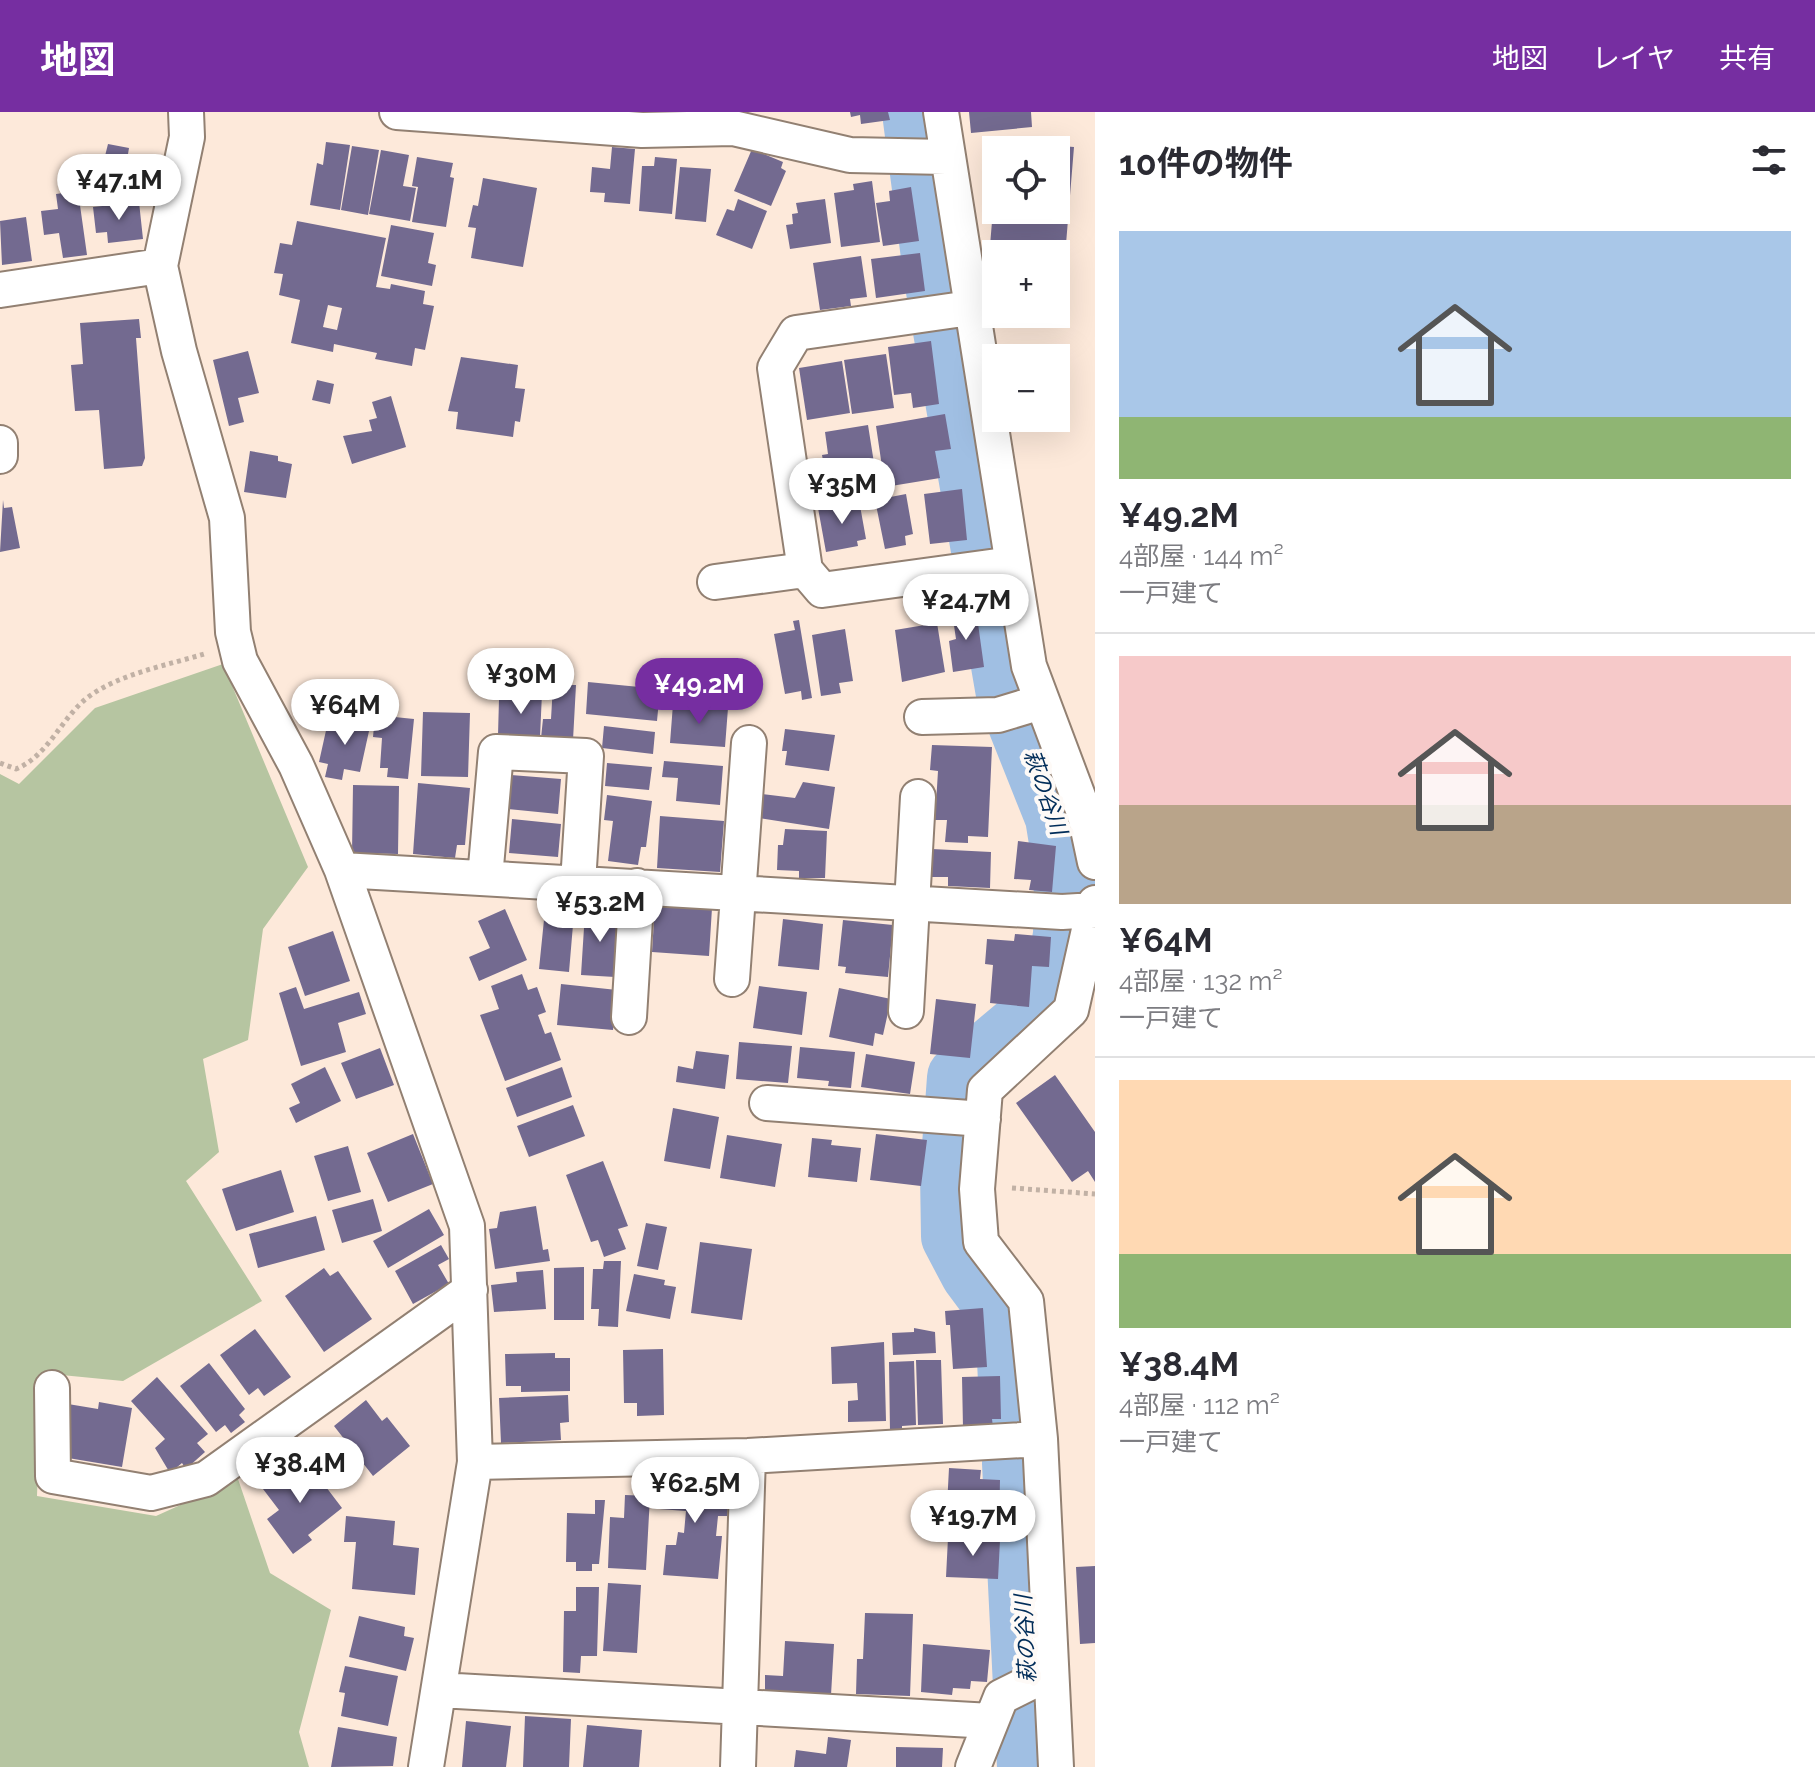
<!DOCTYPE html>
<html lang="ja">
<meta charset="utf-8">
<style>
:root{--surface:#fff;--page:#f7f7f7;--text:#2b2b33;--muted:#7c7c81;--line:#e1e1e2;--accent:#762ea1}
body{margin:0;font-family:Raleway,"Noto Sans JP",sans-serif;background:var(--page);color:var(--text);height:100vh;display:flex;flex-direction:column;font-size:30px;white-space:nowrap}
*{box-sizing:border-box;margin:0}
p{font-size:26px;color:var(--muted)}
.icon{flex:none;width:44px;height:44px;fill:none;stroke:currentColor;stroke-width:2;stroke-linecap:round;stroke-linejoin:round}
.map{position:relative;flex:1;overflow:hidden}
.side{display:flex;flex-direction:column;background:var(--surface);width:720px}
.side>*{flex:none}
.buttons{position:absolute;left:982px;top:24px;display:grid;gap:16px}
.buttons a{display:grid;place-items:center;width:88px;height:88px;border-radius:0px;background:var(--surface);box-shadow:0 8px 32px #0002;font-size:40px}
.price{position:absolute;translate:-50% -68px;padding:0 18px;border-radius:28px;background:#fff;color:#222;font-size:26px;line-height:52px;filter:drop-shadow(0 2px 4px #0008)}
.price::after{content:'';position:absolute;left:50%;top:48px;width:24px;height:18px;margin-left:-12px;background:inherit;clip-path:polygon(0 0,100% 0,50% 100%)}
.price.on{background:var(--accent);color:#fff}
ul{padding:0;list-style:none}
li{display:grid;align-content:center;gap:16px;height:424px;padding:0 24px}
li+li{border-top:2px solid var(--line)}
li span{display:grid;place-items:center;height:248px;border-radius:0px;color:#555}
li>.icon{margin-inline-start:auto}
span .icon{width:144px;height:144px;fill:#fffc;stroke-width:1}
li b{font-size:34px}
h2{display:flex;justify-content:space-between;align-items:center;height:96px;padding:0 24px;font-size:34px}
header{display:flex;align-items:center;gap:48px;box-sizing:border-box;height:112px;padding:0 40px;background:var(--accent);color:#fff}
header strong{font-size:38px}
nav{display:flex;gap:44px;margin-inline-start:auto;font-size:28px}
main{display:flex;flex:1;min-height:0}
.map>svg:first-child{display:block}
.green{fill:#b6c5a1}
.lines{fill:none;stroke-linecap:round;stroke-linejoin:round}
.river{stroke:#a0bfe3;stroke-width:68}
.building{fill:#736a90;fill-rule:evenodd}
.street-casing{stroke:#928072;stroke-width:38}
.path{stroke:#c1b1a5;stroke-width:5;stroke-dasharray:4 4;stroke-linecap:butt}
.street{stroke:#fff;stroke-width:34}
.labels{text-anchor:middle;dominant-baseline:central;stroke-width:8;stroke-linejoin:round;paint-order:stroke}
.water-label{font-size:22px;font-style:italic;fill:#002c58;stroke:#fefaf7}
</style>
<header>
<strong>地図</strong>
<nav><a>地図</a><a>レイヤ</a><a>共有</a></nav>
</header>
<main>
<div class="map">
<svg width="1095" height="1655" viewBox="0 0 1095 1655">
<rect width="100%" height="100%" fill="#fde9da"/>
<path class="green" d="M223,552L308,755L263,817L248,928L203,947L219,1040L186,1069L262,1189L123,1269L41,1261L37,1384L156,1404L238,1367L270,1461L331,1498L299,1620L309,1655H0V662L19,672L95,596Z"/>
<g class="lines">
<path class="river" d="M916,0L938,167L1010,582L1059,705L1068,761L1067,823L1058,873L1042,898L961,966L954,1061L955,1124L974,1160L997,1191L1010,1227L1014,1312
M1016,1351L1031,1655"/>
</g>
<path class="building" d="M850,0H888L890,8L861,12L860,3L851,5Z
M969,0H1031L1032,15L971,21Z
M998,29L1074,35L1066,132L1051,131V142H996V182L986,181L994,86L996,98H1056V38H997Z
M326,30L350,33L340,98L310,93L317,51L323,53Z
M108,32L129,36L127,48L146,52L140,82L88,71L93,50L103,52Z
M352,34L379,38L368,103L341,98Z
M612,35L635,37L630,92L604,90L605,81L590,80L592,55L610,57Z
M752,37L783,50L781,56L786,59L771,94L734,79Z
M381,38L409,43L403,74L416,76L410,109L369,102Z
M417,45L453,51L450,65L454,66L446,115L412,110L418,75L412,74Z
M655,45L677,47L672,102L639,99L642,54H654Z
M680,55L711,57L706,110L675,107Z
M483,66L537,76L523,155L471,146L476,116L468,115L473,93L478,94Z
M872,69L880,130L841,135L834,81L854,78L853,72Z
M911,75L919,129L883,134L876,91L890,89L889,79Z
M78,79L87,143L63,146L59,121L44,123L41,99L58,97L56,82Z
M738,87L767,99L752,137L716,123L727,97L734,99Z
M825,87L831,131L790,137L786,113L793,112L792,102L798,101L796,91Z
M139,90L143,127L108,131L107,120L96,121L93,95Z
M26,105L32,149L2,153L0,109Z
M297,109L386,126L376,175L390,177L391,172L425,179L423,192L434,194L425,238L415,236L412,254L375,247L377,241L334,232L333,240L291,231L300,188L279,183L283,162L274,161L280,131L292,133ZM328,193L342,196L337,218L323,215Z
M391,113L434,121L428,151L436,153L432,174L381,164Z
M920,141L925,179L876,186L871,147Z
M861,144L867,185L850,187L851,194L820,198L813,151Z
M139,207L141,226H136L145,346L142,354L104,357L99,298L75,299L71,253L83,252L80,211Z
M931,229L939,292L913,296L911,281L894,283L888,235Z
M248,239L259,281L238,286L244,310L229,314L213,248Z
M886,242L894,296L852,302L844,248Z
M461,245L518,253L515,276L525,277L520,310L515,309L513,325L456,317L458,300L448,299Z
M842,249L850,301L807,308L799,256Z
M317,268L334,272L330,292L312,288Z
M391,284L406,335L352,352L343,324L372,319L369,308L377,306L372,290Z
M945,302L951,337L935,339L940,366L885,375L876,314Z
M868,313L877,370L828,378L822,343L828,342L825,320Z
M250,339L278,344V349L292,352L286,386L244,380Z
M962,377L967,428L930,432L924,382Z
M906,382L913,422L905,424L906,433L885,437L875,388Z
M3,388L4,396L12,395L20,436L0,440Z
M859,388L866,427L857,429L858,434L826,440L818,396Z
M976,497L984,555L953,560L949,529L956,527L952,500Z
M799,508L812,586L802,588L801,579L785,582L774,522L795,518L793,509Z
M937,511L945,560L902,570L895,518Z
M845,517L853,569L839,571L841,581L821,584L812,523Z
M588,570L660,577L657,609L586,602Z
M553,573H576L573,628L541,626L543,607H551Z
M518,580L542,581L540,625L498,623L499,587L518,588Z
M673,592L728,596L725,635L670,631Z
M423,600L470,601L468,665L421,664Z
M375,603L414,607L408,667L387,665L388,656H380L382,626L373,625Z
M338,604L371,610L360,660L344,657L342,668L325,665L328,652L319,650L327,614L336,616Z
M604,614L655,620L653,642L602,636Z
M785,617L835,623L829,659L785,653L787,639H782Z
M932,633L992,635L988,725L968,724V731L945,730L947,708H935L938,659L930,658Z
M664,649L723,654L720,693L676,689L678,666L662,665Z
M607,651L652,655L649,678L605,674Z
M511,663L561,667L558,702L508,697Z
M803,670L835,675L829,717L759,706L762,682L795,686Z
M418,671L470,676L465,733H457L455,746L413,742Z
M353,673L399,674L398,742L352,741Z
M607,683L652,689L646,735H641L638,753L608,749L613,709L604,708Z
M660,704L724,709L720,760L657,756Z
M512,707L561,712L558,745L509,741Z
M785,717L827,719L825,766H799V759L777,758L778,733H783Z
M1018,729L1056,734L1052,780L1029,778L1031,768L1014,767Z
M932,737L991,740L990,776L948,774V765H931Z
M655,792L712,796L709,844L652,840Z
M505,797L527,848L479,869L469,845L490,836L478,809Z
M545,798L574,801L569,860L539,857Z
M585,800L619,802L615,865L581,863Z
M783,807L823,812L819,858L778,854Z
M843,808L893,813L888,865L845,861L846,855L838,854Z
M333,819L350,869L305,884L288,835Z
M1015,822L1051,825L1049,855L1032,854L1029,895L990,891L993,853L985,852L987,827L1014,829Z
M522,862L528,878L537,875L546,900L538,903L545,922L551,920L561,948L505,969L480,903L499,897L491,874Z
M561,872L617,878L613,918L557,913Z
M759,874L807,880L802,923L753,916Z
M296,875L304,897L359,880L366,902L338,911L346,940L301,954L279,881Z
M839,876L891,887L883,923L875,921L873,934L829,925Z
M936,887L976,892L970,946L930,942Z
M739,930L792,934L788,971L736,967Z
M800,935L855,940L851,976L828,974L829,969L797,966Z
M380,936L394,973L356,987L341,951Z
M696,939L729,943L725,977L676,970L678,954L693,957Z
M866,942L915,950L910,982L861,975Z
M325,955L341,989L296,1011L289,996L300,991L291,972Z
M562,955L572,985L517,1005L506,976Z
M1055,963L1095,1020V1070L1088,1059L1072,1070L1016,991Z
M573,993L585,1024L529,1045L517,1014Z
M673,996L719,1005L710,1057L664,1049Z
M413,1022L433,1072L388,1090L367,1041Z
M876,1022L927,1028L921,1074L870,1068Z
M727,1023L782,1032L775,1075L720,1066Z
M812,1026L832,1028L831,1033L861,1036L857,1070L808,1065Z
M348,1034L361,1080L328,1089L314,1044Z
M603,1049L628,1114L618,1117L626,1137L604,1145L598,1128L591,1130L566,1063Z
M281,1058L294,1100L236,1119L222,1077Z
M373,1087L382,1119L342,1131L332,1098Z
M536,1094L543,1138L548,1137L550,1149L495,1157L489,1117L497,1116L500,1100Z
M429,1097L444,1123L388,1156L373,1129Z
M316,1104L325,1138L258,1156L249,1122Z
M646,1111L667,1115L658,1158L637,1154Z
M700,1130L752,1137L742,1208L691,1201Z
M441,1133L449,1147L438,1153L449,1172L413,1192L395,1159Z
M604,1149H621L618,1215L598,1214L599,1197H591L593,1157H603Z
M584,1155V1208H554V1156Z
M324,1156L330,1164L338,1159L372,1207L324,1240L285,1184Z
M543,1158L546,1197L494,1200L491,1173L517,1170L516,1160Z
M634,1162L665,1168L664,1173L676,1175L670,1207L626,1199Z
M983,1196L987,1255L953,1257L950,1213H946L945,1199Z
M914,1216L935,1220L936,1241L893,1243L892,1221L914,1220Z
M255,1217L291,1265L264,1284L258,1276L249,1283L220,1243Z
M884,1230L886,1309L848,1310V1289L858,1288L857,1271L832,1272L831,1235Z
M663,1237L664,1303L637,1304V1291H624L623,1238Z
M555,1241V1246H570V1279L521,1280V1274H506L505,1242Z
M916,1248H941L943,1312L918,1313Z
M914,1249L916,1313L902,1314V1319L890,1320L889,1250Z
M209,1251L245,1297L239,1303L245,1310L231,1321L225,1313L216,1320L180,1274Z
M1000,1264L1001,1307H992L993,1315L963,1316L962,1265Z
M157,1265L208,1322L197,1331L205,1340L186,1357L182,1351L170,1361L155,1336L165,1327L131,1289Z
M568,1283L569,1310L560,1311L561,1328L501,1331L499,1286Z
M366,1288L382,1309L387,1305L410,1334L373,1364L334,1314Z
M99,1290L132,1296L122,1355L68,1346L71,1325L63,1324L68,1292L98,1297Z
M304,1346L342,1396L308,1423L312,1428L293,1442L267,1407L279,1398L263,1377Z
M949,1356L981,1358L980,1367L1000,1368L999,1416L946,1413Z
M679,1361L718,1365V1373L730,1374L727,1404H718L716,1424H722L718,1467L663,1463L666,1433H676L678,1420L684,1421L686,1399L659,1397L661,1369L678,1371Z
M625,1383L650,1384L646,1458L608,1456L610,1405L624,1406Z
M595,1388H605L599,1452H592V1459H576V1450H566L567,1401L595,1402Z
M346,1404L395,1409L393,1433L419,1436L415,1483L352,1477L356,1430H344Z
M948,1426L1000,1428L998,1467L946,1465Z
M1095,1454V1531L1080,1532L1076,1455Z
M608,1471L641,1473L637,1541L603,1539Z
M576,1475H599L597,1544H581L580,1561L563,1560L564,1499H576Z
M865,1501L913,1502L910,1584L856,1582L857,1547H863Z
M359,1504L405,1515L404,1524L414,1526L406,1559L349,1545Z
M785,1529L834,1532L831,1583L765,1579V1563L783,1564Z
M923,1532L990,1538L987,1570L971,1569L970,1577L953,1576L952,1583L921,1580Z
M345,1554L398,1564L388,1614L341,1604L345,1581L339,1580Z
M525,1604L571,1607L569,1655H523Z
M466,1609L511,1614L506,1655H462Z
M587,1613L642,1618L639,1655H583Z
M338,1615L397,1625L393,1654L331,1655Z
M828,1625L851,1628L847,1655H794L796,1638L826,1642Z
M896,1635L943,1636L942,1655H896Z"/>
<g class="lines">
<g class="street-casing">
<path id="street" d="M186,0L187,25L160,154L179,239L227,406L233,520L240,549L296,653L342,758L467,1114L475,1350L426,1655
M397,0L642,18L733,16L850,43L946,45
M941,0L1029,554L1085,703L1095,750
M0,178L160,154
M970,196L796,221L775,256L805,458L822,478L1012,452
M0,331V344
M715,470L805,458
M922,605L998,603L1041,590
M342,758L1062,800L1095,798
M485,766L496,640L586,644L578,771
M732,867L749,631
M906,899L918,685
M629,905L637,774
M767,991L983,1007
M52,1276L53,1364L151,1381L206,1367L470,1178
M475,1350L748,1344L1040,1327
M439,1578L991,1609
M738,1655L748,1344
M973,1655L1001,1585L1049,1561
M1056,1655L1040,1327L1026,1189L981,1130L977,1077L985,978L1071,898L1095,791"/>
</g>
<path class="path" d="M0,651L16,657C50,643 62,603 91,583C123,561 168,553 204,542
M1012,1076L1095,1082"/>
<use href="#street" class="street"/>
</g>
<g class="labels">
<g class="water-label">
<text transform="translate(1046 680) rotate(71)">萩の谷川</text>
<text transform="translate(1025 1527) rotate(-93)">萩の谷川</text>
</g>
</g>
</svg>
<div class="buttons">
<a><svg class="icon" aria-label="locate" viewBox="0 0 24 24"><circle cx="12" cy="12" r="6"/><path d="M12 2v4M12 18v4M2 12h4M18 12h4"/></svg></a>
<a>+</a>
<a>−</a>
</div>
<b class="price" style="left:119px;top:110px">¥47.1M</b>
<b class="price" style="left:842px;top:414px">¥35M</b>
<b class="price" style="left:966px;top:530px">¥24.7M</b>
<b class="price" style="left:521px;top:604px">¥30M</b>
<b class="price on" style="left:699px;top:614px">¥49.2M</b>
<b class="price" style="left:345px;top:635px">¥64M</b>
<b class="price" style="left:600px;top:832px">¥53.2M</b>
<b class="price" style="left:300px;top:1393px">¥38.4M</b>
<b class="price" style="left:695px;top:1413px">¥62.5M</b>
<b class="price" style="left:973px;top:1446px">¥19.7M</b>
</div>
<section class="side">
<h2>10件の物件<svg class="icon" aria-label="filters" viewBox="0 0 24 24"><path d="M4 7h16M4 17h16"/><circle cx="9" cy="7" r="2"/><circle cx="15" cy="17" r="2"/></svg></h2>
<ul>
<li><span style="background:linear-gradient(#a9c7e8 75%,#8fb573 0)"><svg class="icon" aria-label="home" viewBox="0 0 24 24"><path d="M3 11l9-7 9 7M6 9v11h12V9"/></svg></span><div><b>¥49.2M</b><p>4部屋 · 144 m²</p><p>一戸建て</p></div></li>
<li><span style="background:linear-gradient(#f6c9c9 60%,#b9a48a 0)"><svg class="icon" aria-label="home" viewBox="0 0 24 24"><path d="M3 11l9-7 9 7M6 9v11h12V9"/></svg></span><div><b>¥64M</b><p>4部屋 · 132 m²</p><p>一戸建て</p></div></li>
<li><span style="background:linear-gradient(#ffd9b3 70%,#8fb573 0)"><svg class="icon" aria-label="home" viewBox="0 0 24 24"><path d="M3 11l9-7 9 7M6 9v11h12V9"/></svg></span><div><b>¥38.4M</b><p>4部屋 · 112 m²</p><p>一戸建て</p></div></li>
</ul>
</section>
</main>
